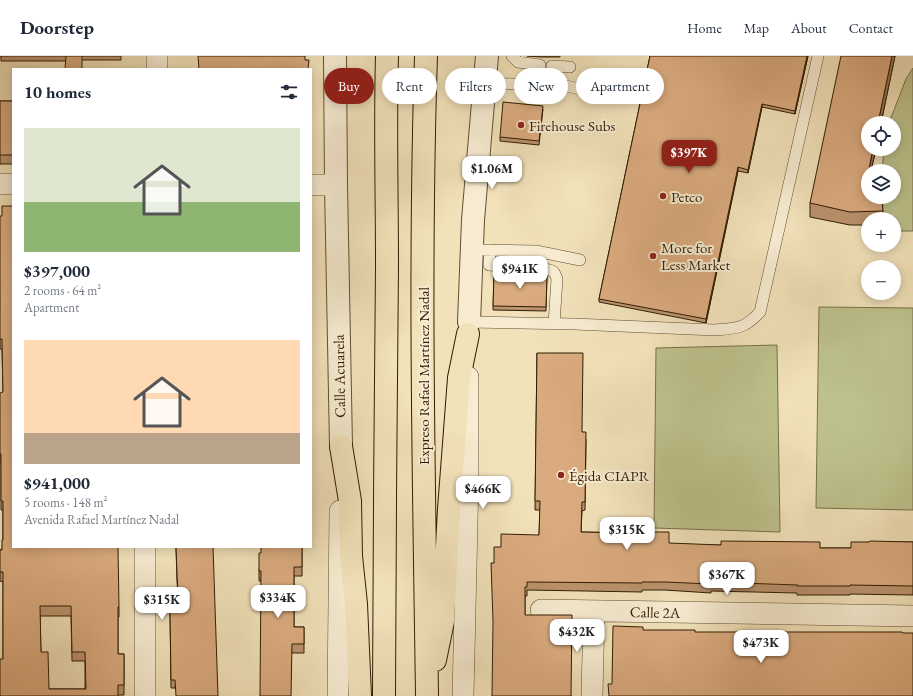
<!DOCTYPE html>
<meta charset="utf-8">
<style>
:root{--surface:#fff;--page:#f6f6f7;--text:#1f2937;--muted:#747a83;--line:#e0e1e3;--accent:#8f2418}
body{margin:0;font-family:"EB Garamond",serif;background:var(--page);color:var(--text);height:100vh;display:flex;flex-direction:column;font-size:15px;white-space:nowrap}
*{box-sizing:border-box;margin:0}
p{font-size:13px;color:var(--muted)}
.icon{flex:none;width:22px;height:22px;fill:none;stroke:currentColor;stroke-width:2;stroke-linecap:round;stroke-linejoin:round}
.map{position:relative;flex:1;overflow:hidden}
.panel{position:absolute;left:12px;top:12px;width:300px;height:480px;display:flex;flex-direction:column;background:var(--surface);border-radius:0px;box-shadow:0 2px 10px #0003}
.panel>*{flex:none}
.guide{position:absolute;left:324px;top:12px;width:380px;height:36px;display:flex;gap:8px}
.tools{position:absolute;left:861px;top:60px;display:grid;gap:8px}
.tools a{display:grid;place-items:center;width:40px;height:40px;border-radius:50%;background:var(--surface);box-shadow:0 2px 10px #0003;font-size:20px}
.price{position:absolute;translate:-50% -34px;padding:0 9px;border-radius:8px;background:#fff;color:#222;font-size:13px;line-height:26px;filter:drop-shadow(0 1px 2px #0008)}
.price::after{content:'';position:absolute;left:50%;top:24px;width:12px;height:9px;margin-left:-6px;background:inherit;clip-path:polygon(0 0,100% 0,50% 100%)}
.price.selected{background:var(--accent);color:#fff}
ul{padding:0;list-style:none}
li{display:grid;align-content:center;gap:8px;height:212px;padding:0 12px}
li span{display:grid;place-items:center;height:124px;border-radius:0px;color:#555}
li>.icon{margin-inline-start:auto}
span .icon{width:72px;height:72px;fill:#fffc;stroke-width:1}
li b{font-size:17px}
h2{display:flex;justify-content:space-between;align-items:center;height:48px;padding:0 12px;font-size:17px}
.tag{padding:0 14px;border-radius:18px;background:var(--surface);box-shadow:0 2px 10px #0003;font-size:14px;line-height:36px}
.tag.selected{background:var(--accent);color:#fff}
header{display:flex;align-items:center;gap:24px;box-sizing:border-box;height:56px;padding:0 20px;background:var(--surface);border-bottom:1px solid var(--line)}
header strong{font-size:19px}
nav{display:flex;gap:22px;margin-inline-start:auto;font-size:14px}
.map>svg:first-child{display:block}
.green{fill:#bec28d;stroke:#777048}
.lines{fill:none;stroke-linecap:round;stroke-linejoin:round}
.service-casing{stroke:#604e32;stroke-width:12}
.minor-casing{stroke:#604e32;stroke-width:22}
.tertiary-casing{stroke:#604e32;stroke-width:24}
.motorway-casing{stroke:#301d04;stroke-width:24}
.service{stroke:#f7ecd2;stroke-width:11}
.minor{stroke:#f7ecd2;stroke-width:21}
.tertiary{stroke:#f7ecd2;stroke-width:22}
.motorway{stroke:#f2e2ba;stroke-width:22}
.wall{fill:#bb936d;stroke:#301d04;fill-rule:evenodd}
.shaded-wall{fill:#997859;stroke:#301d04}
.building{fill:#daab7f;stroke:#301d04;fill-rule:evenodd}
.poi-dot{fill:#8f2418;stroke:#f7ecd2;stroke-width:1.5}
.labels{text-anchor:middle;dominant-baseline:central;stroke-width:4;stroke-linejoin:round;paint-order:stroke}
.poi-label{font-size:15px;fill:#301d04;stroke:#f7ecd2;text-anchor:start}
.street-label{font-size:15px;fill:#301d04;stroke:#f7ecd2}
</style>
<header>
<strong>Doorstep</strong>
<nav><a>Home</a><a>Map</a><a>About</a><a>Contact</a></nav>
</header>
<div class="map">
<svg width="913" height="640" viewBox="0 0 913 640">
<rect width="100%" height="100%" fill="#f2e2ba"/>
<filter id="stains"><feTurbulence type="fractalNoise" baseFrequency=".005" numOctaves="4"/><feColorMatrix values="0 0 0 0 .2 0 0 0 0 .09 0 0 0 0 .02 0 0 0 .5 -.17"/></filter>
<radialGradient id="worn" r=".72"><stop offset=".6" stop-color="#630" stop-opacity="0"/><stop offset="1" stop-color="#630" stop-opacity=".3"/></radialGradient>
<path class="green" d="M913,12V175H894V163H883L882,141H894V115H882L884,93H894V67H889L906,23Z
M819,251L913,252V454L816,452Z
M777,289L780,476L654,472L656,292Z"/>
<g class="lines">
<g class="service-casing">
<path id="service" d="M512,0L518,6L540,9
M552,10L570,11
M485,27L566,30L614,40
M484,194L536,195L580,204
M490,194L489,209C502,210 543,210 552,215C555,216 556,220 557,223L554,268
M469,266L574,268L715,274C738,272 744,273 760,256L818,0"/>
</g>
<g class="minor-casing">
<path id="minor" d="M157,0V13
M0,128H13
M311,129H336
M145,491V640
M541,554L913,560
M338,640L340,455
M463,640L468,423V321
M592,640L594,555"/>
</g>
<g class="tertiary-casing">
<path id="tertiary" d="M335,0L336,129L341,390
M469,266L473,164L487,0"/>
</g>
<g class="motorway-casing">
<path id="motorway" d="M426,0C419,213 424,427 427,640
M341,390L350,445L351,500L356,548L360,640
M435,604L443,565L449,453L459,322L468,278
M384,640C384,496 386,353 387,209C387,139 385,70 387,0"/>
</g>
<use href="#service" class="service"/>
<use href="#minor" class="minor"/>
<use href="#tertiary" class="tertiary"/>
<use href="#motorway" class="motorway"/>
</g>
<path class="wall" d="M0,0H121V4H82L66,5H1V0Z
M527,0H560V1H541Z
M650,0H808L795,58L762,51L748,117L738,115L706,267L599,246V243Z
M895,0L881,67H868V93H876L871,114L883,155V163H868V169H850L810,161V147Z
M0,45H13V108H0Z
M543,53L539,89L500,85V81Z
M0,160L13,491L119,551V561H118V598H124V639L0,640L3,603V526L0,525V494H2L3,484V454H1V408H0V354L3,336L2,293H0ZM40,560H71L72,605H85V633H49L41,596Z
M494,217L547,219L546,255L493,254Z
M537,297L582,376L586,384L585,454L582,455L581,476L630,477L649,476L669,488L721,489L820,492H851L869,486H913V539L850,538V539H797V537L711,535V537L665,534H642V536L527,534V540H525V559L571,640L494,507L501,491L539,479L540,454H535Z
M176,491H213L175,632H171L170,556H179L177,525Z
M302,491V520H294V571H304V597H292L261,525H259V515L261,497Z"/>
<path class="shaded-wall" d="M807,0H808L795,58V55Z
M892,0H895L881,67H878Z
M762,48V51L748,117V114Z
M873,93H876L871,115L869,113Z
M738,111V115L706,267V263Z"/>
<path class="building" d="M66,0H82V13H65Z
M198,0H305V4H309L308,13H199Z
M650,0H807L795,55L762,48L748,114L738,111L706,263L599,243Z
M841,0H892L878,67H868V93H873L869,113L876,115H868V141H882L883,155L850,156L810,147Z
M0,45H13V99H0Z
M503,46L543,50L539,85L500,81Z
M2,150H13V491H118L119,551H118V598H124V629H118V640H0V603H3V516H0V494H2V484H3V445H1V398H0V337L3,336L2,283H0V160H2ZM40,550H71L72,596H85L86,633H49L48,596H41Z
M504,213L520,214V218L547,219L546,251L493,250L494,217L504,218Z
M537,297H583L582,376H586L585,446H582L581,476L630,477V467L649,468L648,476H669V487L721,489V485L820,486V492H851V486H869L870,485L913,486V530L850,529V530H797L798,529L711,526V528L665,526H642V527L527,526V531H525V559H572L571,640H492L493,565L491,507H494V491H501V478L539,479L540,445H535Z
M176,491H213L218,640H176L175,624H171L170,556H179L177,518Z
M261,491H302V511H294V571H304V588H292L291,640H260L261,515H259V497H261Z
M613,570L643,571V574H695V576H902L903,577H913V640H609L608,628H612Z"/>
<g class="poi-dot">
<circle cx="521" cy="69" r="4"/>
<circle cx="663" cy="140" r="4"/>
<circle cx="653" cy="200" r="4"/>
<circle cx="561" cy="419" r="4"/>
</g>
<g class="labels">
<g class="poi-label">
<text x="529" y="69">Firehouse Subs</text>
<text x="671" y="140">Petco</text>
<text x="661" y="191">More for<tspan x="661" dy="17">Less Market</tspan></text>
<text x="569" y="419">Égida CIAPR</text>
</g>
<g class="street-label">
<text transform="translate(339 320) rotate(-91)">Calle Acuarela</text>
<text transform="translate(423 320) rotate(-90)">Expreso Rafael Martínez Nadal</text>
<text transform="translate(655 556) rotate(1)">Calle 2A</text>
</g>
</g>
<rect width="100%" height="100%" filter="url(#stains)"/>
<rect width="100%" height="100%" fill="url(#worn)"/>
</svg>
<div class="tools">
<a><svg class="icon" aria-label="locate" viewBox="0 0 24 24"><circle cx="12" cy="12" r="6"/><path d="M12 2v4M12 18v4M2 12h4M18 12h4"/></svg></a>
<a><svg class="icon" aria-label="layers" viewBox="0 0 24 24"><path d="M12 4l9 5-9 5-9-5zM3 14l9 5 9-5"/></svg></a>
<a>+</a>
<a>−</a>
</div>
<b class="price selected" style="left:689px;top:118px">$397K</b>
<b class="price" style="left:492px;top:134px">$1.06M</b>
<b class="price" style="left:520px;top:234px">$941K</b>
<b class="price" style="left:483px;top:454px">$466K</b>
<b class="price" style="left:627px;top:495px">$315K</b>
<b class="price" style="left:727px;top:540px">$367K</b>
<b class="price" style="left:278px;top:563px">$334K</b>
<b class="price" style="left:162px;top:565px">$315K</b>
<b class="price" style="left:577px;top:597px">$432K</b>
<b class="price" style="left:761px;top:608px">$473K</b>
<div class="guide">
<a class="tag selected">Buy</a>
<a class="tag">Rent</a>
<a class="tag">Filters</a>
<a class="tag">New</a>
<a class="tag">Apartment</a>
</div>
<section class="panel">
<h2>10 homes<svg class="icon" aria-label="filters" viewBox="0 0 24 24"><path d="M4 7h16M4 17h16"/><circle cx="9" cy="7" r="2"/><circle cx="15" cy="17" r="2"/></svg></h2>
<ul>
<li><span style="background:linear-gradient(#dfe7d0 60%,#8fb573 0)"><svg class="icon" aria-label="home" viewBox="0 0 24 24"><path d="M3 11l9-7 9 7M6 9v11h12V9"/></svg></span><div><b>$397,000</b><p>2 rooms · 64 m²</p><p>Apartment</p></div></li>
<li><span style="background:linear-gradient(#ffd9b3 75%,#b9a48a 0)"><svg class="icon" aria-label="home" viewBox="0 0 24 24"><path d="M3 11l9-7 9 7M6 9v11h12V9"/></svg></span><div><b>$941,000</b><p>5 rooms · 148 m²</p><p>Avenida Rafael Martínez Nadal</p></div></li>
</ul>
</section>
</div>
